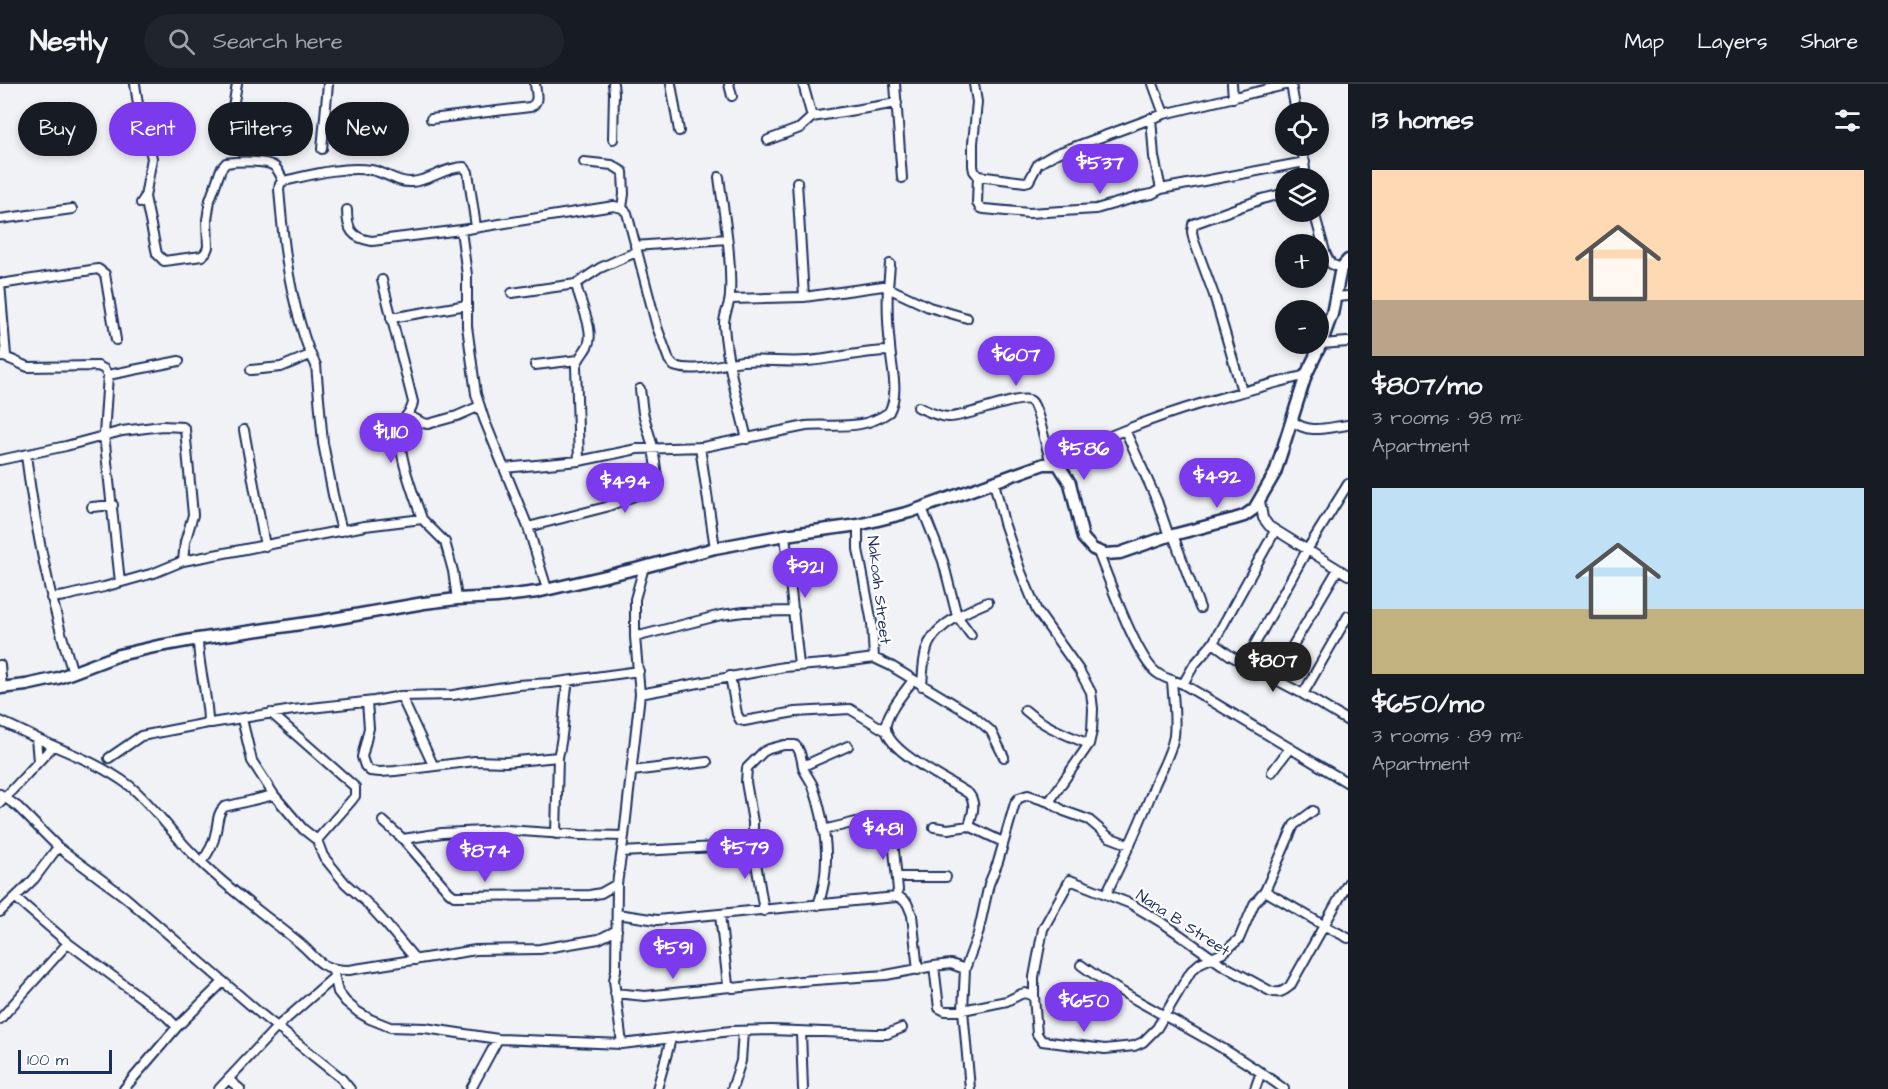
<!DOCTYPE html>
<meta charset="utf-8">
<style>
:root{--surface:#171b24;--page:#20242c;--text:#f1f3f6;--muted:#9ea1a6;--line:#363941;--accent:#7c3aed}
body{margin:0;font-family:"Architects Daughter",sans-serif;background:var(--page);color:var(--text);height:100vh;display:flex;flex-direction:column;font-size:22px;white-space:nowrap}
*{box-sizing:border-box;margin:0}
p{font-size:20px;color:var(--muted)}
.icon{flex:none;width:33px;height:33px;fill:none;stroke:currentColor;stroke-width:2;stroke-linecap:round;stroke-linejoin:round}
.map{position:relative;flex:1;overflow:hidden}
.drawer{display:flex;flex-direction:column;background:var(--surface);width:540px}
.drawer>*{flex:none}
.guide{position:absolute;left:18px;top:18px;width:570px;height:54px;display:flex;gap:12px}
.controls{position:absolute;left:1275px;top:18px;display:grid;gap:12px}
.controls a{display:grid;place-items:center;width:54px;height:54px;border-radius:50%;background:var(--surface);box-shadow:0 3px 9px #0003;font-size:30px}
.scale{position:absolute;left:18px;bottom:15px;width:94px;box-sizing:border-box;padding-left:6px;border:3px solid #1b2f5e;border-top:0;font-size:16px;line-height:21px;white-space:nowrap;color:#1b2f5e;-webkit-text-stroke:4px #fff;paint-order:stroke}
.price{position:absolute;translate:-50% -51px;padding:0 14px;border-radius:21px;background:var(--accent);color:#fff;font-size:20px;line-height:39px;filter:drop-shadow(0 2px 3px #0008)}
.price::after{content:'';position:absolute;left:50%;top:36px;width:18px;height:14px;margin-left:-9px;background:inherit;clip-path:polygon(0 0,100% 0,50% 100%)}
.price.selected{background:#222;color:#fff}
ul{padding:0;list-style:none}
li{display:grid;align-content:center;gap:12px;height:318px;padding:0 24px}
li span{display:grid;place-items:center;height:186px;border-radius:0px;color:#555}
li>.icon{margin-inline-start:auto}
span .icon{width:108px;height:108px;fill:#fffc;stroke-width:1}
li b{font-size:26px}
h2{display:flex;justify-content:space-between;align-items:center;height:72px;padding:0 24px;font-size:26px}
.pill{padding:0 21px;border-radius:27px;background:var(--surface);box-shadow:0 3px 9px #0003;font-size:21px;line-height:54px}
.pill.selected{background:var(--accent);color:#fff}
header{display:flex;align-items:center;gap:36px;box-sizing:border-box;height:84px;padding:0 30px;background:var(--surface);border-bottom:2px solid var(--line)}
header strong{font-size:28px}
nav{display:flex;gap:33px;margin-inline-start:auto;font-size:21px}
.search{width:420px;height:54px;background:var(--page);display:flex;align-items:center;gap:15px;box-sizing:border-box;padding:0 21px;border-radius:33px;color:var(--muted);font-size:22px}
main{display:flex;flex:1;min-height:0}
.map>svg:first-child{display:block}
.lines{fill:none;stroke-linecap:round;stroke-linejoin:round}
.street-casing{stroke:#1b2f5e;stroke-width:12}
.secondary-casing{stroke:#1b2f5e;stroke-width:15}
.street{stroke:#fff;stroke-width:8}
.secondary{stroke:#fff;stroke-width:10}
.labels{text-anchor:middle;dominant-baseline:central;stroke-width:4.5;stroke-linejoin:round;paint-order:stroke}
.street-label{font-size:16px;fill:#1b2f5e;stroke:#fff}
</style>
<header>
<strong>Nestly</strong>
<div class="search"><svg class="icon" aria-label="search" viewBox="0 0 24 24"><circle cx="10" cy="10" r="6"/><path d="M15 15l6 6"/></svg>Search here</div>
<nav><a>Map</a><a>Layers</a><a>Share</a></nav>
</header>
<main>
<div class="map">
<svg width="1348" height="1005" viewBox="0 0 1348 1005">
<rect width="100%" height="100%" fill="#f1f2f5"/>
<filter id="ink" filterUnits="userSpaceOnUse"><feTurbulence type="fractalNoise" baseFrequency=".0167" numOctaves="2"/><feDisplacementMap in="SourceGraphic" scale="12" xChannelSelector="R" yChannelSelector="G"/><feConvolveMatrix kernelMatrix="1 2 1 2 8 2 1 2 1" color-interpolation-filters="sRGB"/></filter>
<g filter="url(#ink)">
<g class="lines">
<g class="street-casing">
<path id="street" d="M135,0L139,27L152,74L145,113L141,119
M613,0L614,9L613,55
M671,0L679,47
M729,0L732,12
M803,0L812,33
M895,0L902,94
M974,0L977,18L973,59V82L974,87L978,92L977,119L980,124L984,125L1029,129L1096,125L1141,112L1152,110L1161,105L1305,78
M1153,0L1164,30
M1232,0L1233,14
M1291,0L1296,28
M232,29L237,0
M1151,34L1154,73L1161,105
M431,35L530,23C540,19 536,9 535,0
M768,56L800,44L812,33L897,19
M1302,62L1306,94
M322,65L328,0
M584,78L612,81L623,88L624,110L622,124
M978,92L1025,98L1029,97L1038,80L1055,70L1164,30L1289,0
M719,93C724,132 732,172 730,211C730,222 723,231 724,242C727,280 738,318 747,355
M283,97C311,91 342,82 371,86C385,88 397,99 411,98C430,97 445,83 464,83L468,88L476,143
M797,98L804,213
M145,113L157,170L164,177L202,172L206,168L208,163L207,136L210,116L221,85L226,79C237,77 268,76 275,83C279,87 281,92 283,97L280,100L279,105C283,153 287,196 301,242C305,256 309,269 316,281L323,359L333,411L342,447
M347,126C347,146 352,154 372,157L461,146L614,122L622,124L627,129L657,243L669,276L674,282C695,289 721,280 742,277C764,275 786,279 807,277C835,275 862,267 890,267
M1314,128L1326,171L1331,180L1341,184
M0,135L72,125
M461,146L467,191V242L476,310L484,335L528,443L547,505
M635,162L727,155
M890,180L888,204L929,223L967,234
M382,196L413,318C412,329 402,333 401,343C396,368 414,411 422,435
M0,199L6,272
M0,200L98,185L105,190L116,256
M512,209L576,200
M1336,213L1348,212
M391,234L467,221
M1321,260L1348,258
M0,273C8,272 19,280 28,283L98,282L104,285L108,291L104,351L120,498
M535,281L578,276
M251,286L281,283L310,271
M108,291L179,277
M1242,307L1214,211L1194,157L1192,148L1193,140L1262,115L1286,109
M918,323C927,327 938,333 949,333C965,334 1021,309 1031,317C1038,322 1047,368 1051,379
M408,331L423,339L428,340L457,332L480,322
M1293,337C1308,351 1329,343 1348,341
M244,346L265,462
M700,363L715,464
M26,371C35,445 50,517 73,589
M0,376L66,362L122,347L162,342L183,343L185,345L193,431L185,458L183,477
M579,377L576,282C578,274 584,269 588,261C595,246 579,217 576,200L600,184L636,168
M1058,380L1062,373L1068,369L1125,346
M504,384L579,377L637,365L703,363L806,342C835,340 863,347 889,328C900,308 891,283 890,262C888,243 887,222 888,204L883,202L804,213L730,215
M994,398L1004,439L1021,488L1037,527L1079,586L1091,608L1093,625L1092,647L1089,660L1049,718
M1260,417L1263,434L1269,442L1348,491
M92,423L113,421
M922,424L943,477L957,532L971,551
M858,441V465L872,539L874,574
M528,443L606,423L655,404L658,400L653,363L643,329L640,305
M785,451L799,581
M1173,451L1200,524
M1169,452L1157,417L1125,346C1184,322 1245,307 1306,291
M1098,468C1108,493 1137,575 1157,589C1165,595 1175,597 1183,600L1348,699
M51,514L65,512L104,503L154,489L183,477L365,442L422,435L445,458L453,487L457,515
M635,553L721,531L744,528L794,527
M198,555C198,583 208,611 208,639H211L293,626L374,617L401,612L453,611L517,601L551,599L639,587
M1213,559L1231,572L1303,610L1348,637
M1245,578L1307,466L1348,400
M0,581L2,604
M730,592L737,630L740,636L744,637L795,628L850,625L886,647
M1273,595L1338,485
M913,596C904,609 890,624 886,640C881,666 951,697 969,710C977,720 972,731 969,742
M1183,600L1194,581L1213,559L1275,447
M922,602C923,588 923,572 929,559C939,539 969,526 988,518
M640,610L784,583L837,579L874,574L891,582L972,631L991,647L1004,673
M1303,610L1348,532
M401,612L433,681
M367,618L369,644L362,673L365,682L370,687L380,688L395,687L475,677L506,678L558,673C565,648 563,622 568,597
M1025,626C1043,642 1066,651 1089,660
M271,629L355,703V712L352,716L317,756
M242,635L252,677L274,711
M0,637C18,645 35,654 54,662C80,673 106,684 130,702C154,722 172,750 195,772C226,803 262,829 296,856C318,873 317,886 349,886L476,866L540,865L599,855L617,846
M36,654L38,677
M109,674L141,652L208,639
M803,682L848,662
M632,687L707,678
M1272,688L1290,664
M0,710L18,723L58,763L125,813L262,931L341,994L350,1005
M0,719L53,662
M383,737L403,755L449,808L454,812L590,811L601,809L617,800
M934,743L948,745L969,742L1003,758
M823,746L877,733
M556,750L558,673
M403,755L442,749L506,746L580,751L624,752
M753,761L764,827
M622,768L753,761V738L746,698L747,684L763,668L769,665L784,661H795C802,667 801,677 804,686C807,692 811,697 813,702C826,739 832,784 818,821
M201,778C209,769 214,759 216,747C218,738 217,730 224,723L274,711L303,745L317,756L323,772L345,799L365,817L386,840L416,876
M897,793H946
M1265,807L1325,842L1348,854
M1106,810C1124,774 1141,737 1155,700C1162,684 1171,669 1174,652C1176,634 1173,614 1172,596
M898,812L907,819L912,831L918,886
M16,814L68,859L166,932L177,943L223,898
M0,828L34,795L58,763
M617,830L657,836L896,813L898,806L892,746
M720,831L728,901L733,904L801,897L886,891L934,882L939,924L945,927H958L1007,917L1021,910L1025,909L1034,912L1037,950L1042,957L1105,965L1134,962L1143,958L1157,944L1191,887L1200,879L1223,869L1239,855L1254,820L1265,807L1294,741L1313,727
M1081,881C1108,901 1136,916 1165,932C1206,954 1247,977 1284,1005
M934,882L951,880L965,885
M333,886L338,908L346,918L358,928L370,935L390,943L425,944L498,955L622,960L731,947L771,946L876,950H887L902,944
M615,909L645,912L730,903
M1034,912V893L1043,845L1070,796L1131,820L1166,841L1221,880L1270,907C1278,910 1283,908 1290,902L1348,799
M0,935L68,859
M801,948L803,1005
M622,960L614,896L616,886L617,800L624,752L640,610L635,553V515L644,483
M228,995L240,1005
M124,1005L177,943
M219,1005L277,943L334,893
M471,1005L498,955
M657,1005L671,955
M732,1005L741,977L743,947
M970,1005L963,926L965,885L978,850L989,800L998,778L1015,719L1019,714L1028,711L1049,718L1064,727L1089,736L1109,753L1130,761
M1255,1005L1261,988"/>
</g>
<g class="secondary-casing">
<path id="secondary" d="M0,604L26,601L58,594L119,571L154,563L198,555L321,537L424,519L457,515L497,513L537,508L644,483L715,464L785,451L858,441L910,428L1044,380H1058L1070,399L1083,454L1093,465L1105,470L1120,469L1169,452L1234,435L1244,432L1254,425L1275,389L1306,291L1321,260L1332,230L1341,184L1348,176"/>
</g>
<use href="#street" class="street"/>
<use href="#secondary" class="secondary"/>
</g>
</g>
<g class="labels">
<g class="street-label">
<text transform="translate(879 506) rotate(83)">Nakoah Street</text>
<text transform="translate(1183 839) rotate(33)">Nana B Street</text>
</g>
</g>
</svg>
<div class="controls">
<a><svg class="icon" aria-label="locate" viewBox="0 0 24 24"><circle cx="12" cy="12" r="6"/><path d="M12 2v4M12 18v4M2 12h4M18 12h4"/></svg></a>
<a><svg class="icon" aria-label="layers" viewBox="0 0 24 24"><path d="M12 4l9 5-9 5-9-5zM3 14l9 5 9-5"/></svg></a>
<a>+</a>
<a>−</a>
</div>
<div class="scale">100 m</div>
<b class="price" style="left:1100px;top:111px">$537</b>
<b class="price" style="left:1016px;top:303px">$607</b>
<b class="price" style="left:391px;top:380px">$1,110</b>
<b class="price" style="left:1084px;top:397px">$586</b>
<b class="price" style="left:1217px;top:425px">$492</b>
<b class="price" style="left:625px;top:430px">$494</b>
<b class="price" style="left:805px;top:515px">$921</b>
<b class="price selected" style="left:1273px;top:609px">$807</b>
<b class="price" style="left:883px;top:777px">$481</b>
<b class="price" style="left:745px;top:796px">$579</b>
<b class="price" style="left:485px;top:799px">$874</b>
<b class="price" style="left:673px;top:896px">$591</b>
<b class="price" style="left:1084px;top:949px">$650</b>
<div class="guide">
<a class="pill">Buy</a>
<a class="pill selected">Rent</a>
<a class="pill">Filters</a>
<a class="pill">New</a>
</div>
</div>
<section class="drawer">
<h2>13 homes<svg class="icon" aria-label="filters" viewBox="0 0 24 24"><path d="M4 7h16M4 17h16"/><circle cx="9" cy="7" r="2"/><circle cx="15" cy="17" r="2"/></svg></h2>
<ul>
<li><span style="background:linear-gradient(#ffd9b3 70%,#b9a48a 0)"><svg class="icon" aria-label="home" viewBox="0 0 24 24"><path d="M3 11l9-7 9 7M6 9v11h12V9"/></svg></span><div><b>$807/mo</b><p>3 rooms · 98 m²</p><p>Apartment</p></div></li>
<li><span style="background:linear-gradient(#bfe0f5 65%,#c2b280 0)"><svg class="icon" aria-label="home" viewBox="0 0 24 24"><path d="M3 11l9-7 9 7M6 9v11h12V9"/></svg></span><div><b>$650/mo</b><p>3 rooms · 89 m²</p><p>Apartment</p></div></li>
</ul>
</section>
</main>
